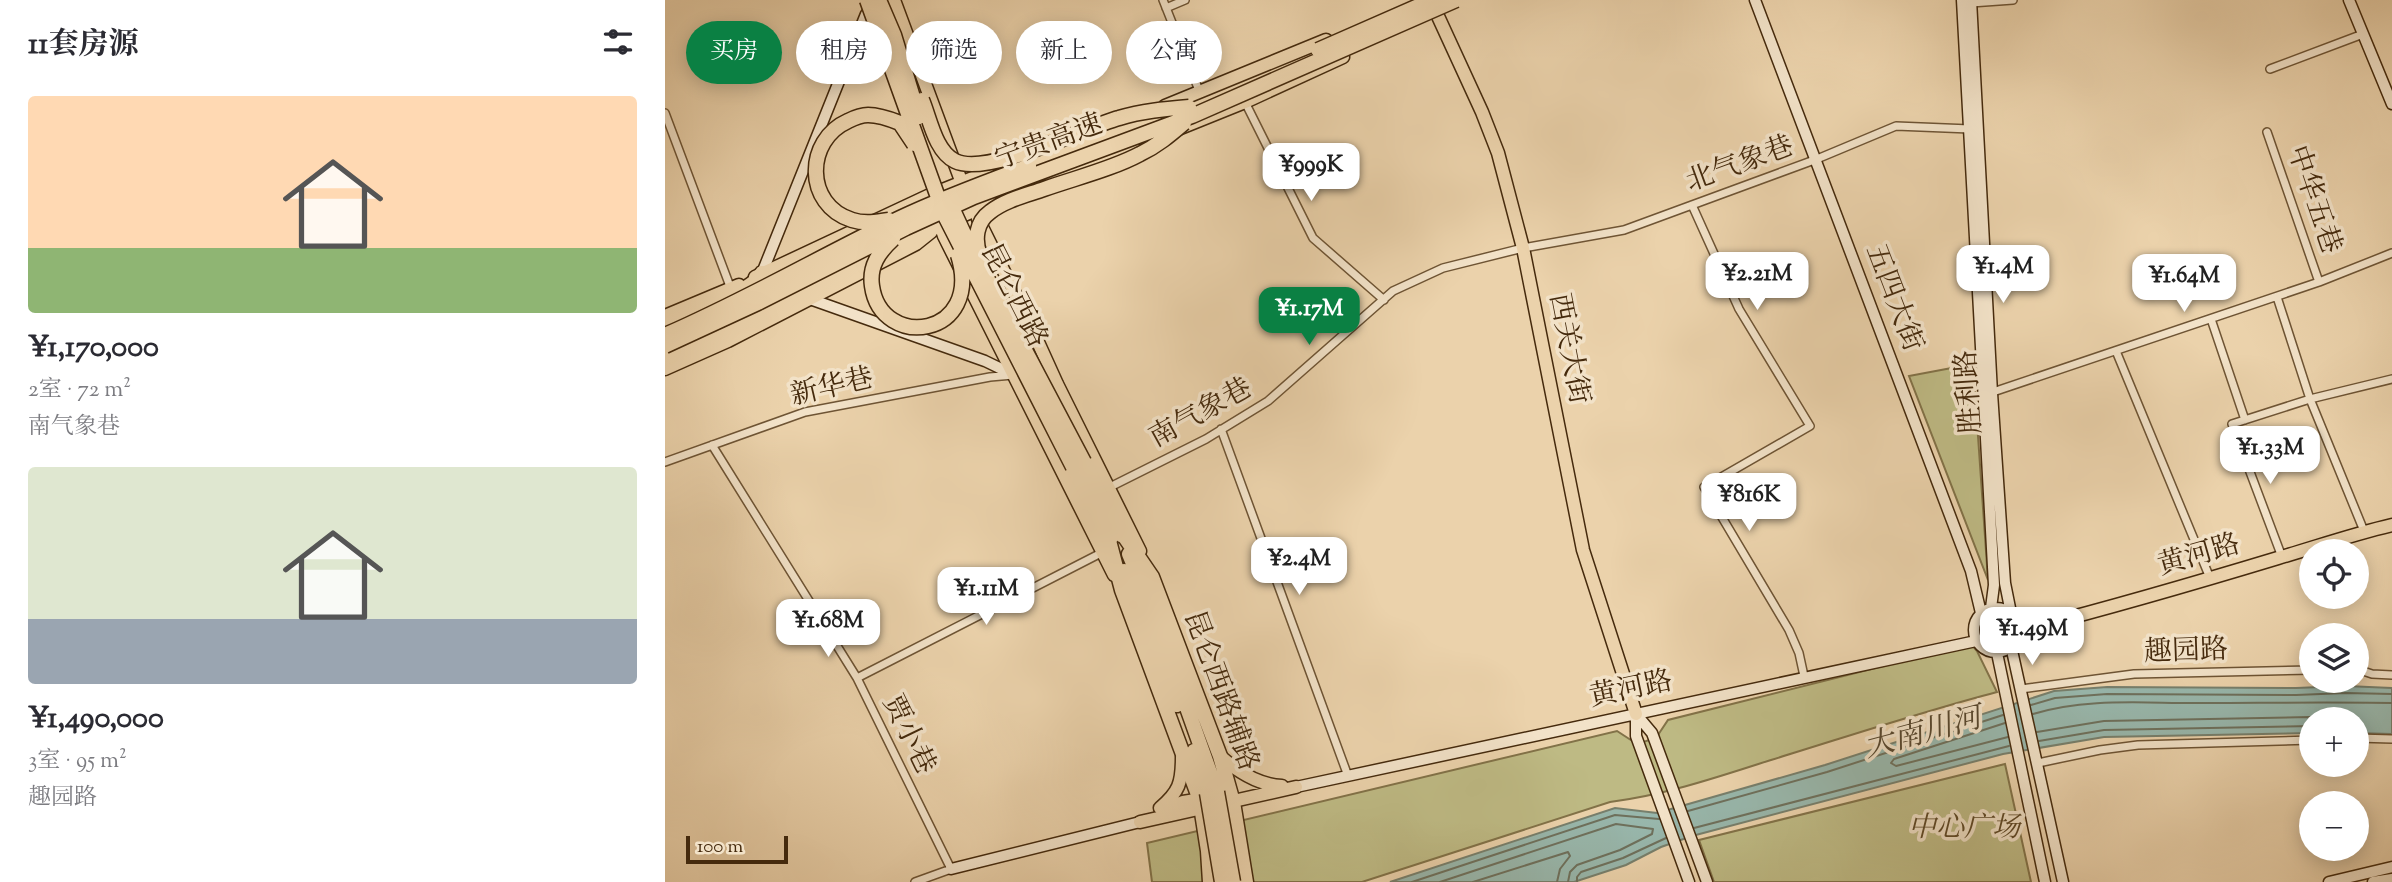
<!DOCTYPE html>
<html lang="zh">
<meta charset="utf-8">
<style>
:root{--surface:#fff;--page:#f2f2f3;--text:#2b2b33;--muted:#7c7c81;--accent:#0b8043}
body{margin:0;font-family:"Sorts Mill Goudy","Noto Serif SC",serif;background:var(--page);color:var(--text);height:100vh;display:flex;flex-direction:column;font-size:26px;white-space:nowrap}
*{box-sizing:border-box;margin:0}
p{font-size:23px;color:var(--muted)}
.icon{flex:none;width:38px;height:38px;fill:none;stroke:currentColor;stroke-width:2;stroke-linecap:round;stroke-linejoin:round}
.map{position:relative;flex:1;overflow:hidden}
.sheet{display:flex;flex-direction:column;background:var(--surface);width:665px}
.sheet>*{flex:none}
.guide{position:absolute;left:21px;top:21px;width:665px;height:63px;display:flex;gap:14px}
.buttons{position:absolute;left:1634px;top:539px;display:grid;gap:14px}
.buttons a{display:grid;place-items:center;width:70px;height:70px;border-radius:50%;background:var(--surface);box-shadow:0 4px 18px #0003;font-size:35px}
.scale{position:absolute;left:21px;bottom:18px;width:102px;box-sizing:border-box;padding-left:7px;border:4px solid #452a0d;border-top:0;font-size:19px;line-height:24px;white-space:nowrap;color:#452a0d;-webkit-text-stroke:5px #f2e2c8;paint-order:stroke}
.price{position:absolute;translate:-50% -60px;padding:0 16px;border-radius:14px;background:#fff;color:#222;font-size:23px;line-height:46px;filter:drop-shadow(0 2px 4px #0008)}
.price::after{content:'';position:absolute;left:50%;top:42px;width:21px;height:16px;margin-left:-10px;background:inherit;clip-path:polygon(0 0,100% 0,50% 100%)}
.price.active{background:var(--accent);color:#fff}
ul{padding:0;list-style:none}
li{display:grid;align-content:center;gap:14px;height:371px;padding:0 28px}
li span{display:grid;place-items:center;height:217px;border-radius:7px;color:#555}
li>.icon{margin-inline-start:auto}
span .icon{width:126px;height:126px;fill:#fffc;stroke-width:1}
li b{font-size:30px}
h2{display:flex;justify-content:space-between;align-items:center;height:84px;padding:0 28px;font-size:30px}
.tag{padding:0 24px;border-radius:32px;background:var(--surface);box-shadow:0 4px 18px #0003;font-size:24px;line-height:63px}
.tag.active{background:var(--accent);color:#fff}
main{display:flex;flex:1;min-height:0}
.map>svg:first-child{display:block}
.green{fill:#beba84;stroke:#827248;stroke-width:2}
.water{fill:#98b7ac;stroke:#777f6c;stroke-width:2}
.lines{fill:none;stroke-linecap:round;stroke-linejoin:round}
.shore{stroke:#6e705c;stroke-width:2}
.street-casing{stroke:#6e5434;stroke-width:10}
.secondary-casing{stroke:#452a0d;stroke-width:13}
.primary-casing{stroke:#452a0d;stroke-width:15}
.highway-casing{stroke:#452a0d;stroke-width:17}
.street{stroke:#f2e2c8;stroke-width:7}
.secondary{stroke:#f2e2c8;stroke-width:10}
.primary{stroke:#ebd2ab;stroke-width:12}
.highway{stroke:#ebd2ab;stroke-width:14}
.highway-bridge-casing{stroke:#452a0d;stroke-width:17;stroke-linecap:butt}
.highway-bridge{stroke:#ebd2ab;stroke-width:14}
.labels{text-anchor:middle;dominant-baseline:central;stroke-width:7;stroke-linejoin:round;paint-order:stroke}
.street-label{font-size:28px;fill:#452a0d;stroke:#f2e2c8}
.park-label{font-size:28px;font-style:italic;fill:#5d4725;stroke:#f2e2c8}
.water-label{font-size:30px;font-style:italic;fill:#56462d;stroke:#f2e2c8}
</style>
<main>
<section class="sheet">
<h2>11套房源<svg class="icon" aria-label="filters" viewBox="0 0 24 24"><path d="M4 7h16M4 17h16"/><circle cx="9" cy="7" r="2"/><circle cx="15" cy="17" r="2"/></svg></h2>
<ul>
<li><span style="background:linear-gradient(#ffd9b3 70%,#8fb573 0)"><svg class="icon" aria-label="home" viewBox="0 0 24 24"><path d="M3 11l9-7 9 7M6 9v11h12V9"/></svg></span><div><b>¥1,170,000</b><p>2室 · 72 m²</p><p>南气象巷</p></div></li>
<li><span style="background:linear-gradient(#dfe7d0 70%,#9aa5b1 0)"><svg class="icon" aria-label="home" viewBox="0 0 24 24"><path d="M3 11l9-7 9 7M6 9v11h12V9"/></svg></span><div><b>¥1,490,000</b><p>3室 · 95 m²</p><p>趣园路</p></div></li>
</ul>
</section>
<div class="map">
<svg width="1727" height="882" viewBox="0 0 1727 882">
<rect width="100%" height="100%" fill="#ebd2ab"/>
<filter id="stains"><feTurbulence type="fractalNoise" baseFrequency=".00286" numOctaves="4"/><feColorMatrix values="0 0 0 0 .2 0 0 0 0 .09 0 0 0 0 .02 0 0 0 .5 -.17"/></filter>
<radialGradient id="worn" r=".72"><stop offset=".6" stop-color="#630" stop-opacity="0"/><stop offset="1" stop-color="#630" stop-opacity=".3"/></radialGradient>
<path class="green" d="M1308,364L1323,580L1244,376Z
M1306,644L1312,651L1332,692C1256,712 1181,737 1106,760C1053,777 1000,795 945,802L697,882H487L482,843L952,731L972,744L991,738L1003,720Z
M1340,764L1366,882H1049L1034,840Z"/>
<path class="water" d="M1681,686L1727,688V734L1692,733V719H1647V733L1439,737L1338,754L1027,836L996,847L961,865L909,882H725L950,808L992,813L1160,765L1389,691L1442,687L1631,688Z"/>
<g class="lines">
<path class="shore" d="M1366,705L1390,698L1442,694L1631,695L1681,693L1727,694
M1368,714C1419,698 1475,703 1528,703C1594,703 1661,702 1727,703
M1340,723L1229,759L1226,763L1231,766L1343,737
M1372,732L1439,721L1645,717L1653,719
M1374,741L1439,730L1647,726
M1023,811L1162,772L1338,715
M1029,828L1344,746
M747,882L950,815L994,819
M775,882L951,824L988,829L987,834L955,850L912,865L905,872L903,882
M808,882L903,852L905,856L895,869L892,882
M912,882V877L916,872L958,858L1001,838"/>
<g class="street-casing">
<path id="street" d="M498,0L535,93
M1306,3L1348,0
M501,8L520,0
M1605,69L1698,34
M580,102L648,238L719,300
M0,113L66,289
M1602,132L1654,282
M1027,205L1074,309L1145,426L1039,487L1124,630L1134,653L1139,676
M1612,297L1645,399L1699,531
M1546,319L1580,420
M1451,351L1545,578
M1325,393L1654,282L1727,253
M556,429L683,776
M47,445L192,678L286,869L250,882
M0,462L140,412L325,377L348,375
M445,487L541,439L603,401L728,291L778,268L858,248L959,230L1152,159L1231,126L1305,129
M1617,557L1567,424L1645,399L1727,379
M1692,669L1707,674L1727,675
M192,678L438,552
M1356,689L1469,674L1647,670
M1692,738L1727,739
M1373,763L1435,750L1473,745L1647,740"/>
</g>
<g class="secondary-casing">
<path id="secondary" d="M1090,0L1306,571L1316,613
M1297,0L1329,585L1326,608
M1306,0L1327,393L1340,583L1346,613
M1684,0L1727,104
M97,273L201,14
M145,299L320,361L349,375
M1309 630a22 22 0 1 1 44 0a22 22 0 1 1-44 0Z
M1346,646L1398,882
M1332,653L1380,882
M971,714L987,733L1042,882
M971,714V736L1024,882
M631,787L1311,641
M286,869L475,822
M1664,882L1727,867
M1708,882L1727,879"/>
</g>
<g class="primary-casing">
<path id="primary" d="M229,0L298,186
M766,1L817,112L833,153L858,248L918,550L971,714
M500,106L661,40
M379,183L580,102L678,57
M273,218L279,236L449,575
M313,219L363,320L392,384L475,551
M285,221L339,198
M90,277L265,195L345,163
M0,316L74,285
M0,369L63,341L251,244L266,232
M1354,631C1441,609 1527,584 1613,558C1651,547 1688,534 1727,525
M555,756C573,772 593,785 617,786
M495,808C514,792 517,783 517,757
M500,810L518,802L543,798
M475,822L631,787"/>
</g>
<g class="highway-casing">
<path id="highway" d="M0,326C22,316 87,292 97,273
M0,358L76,324L262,229L275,226
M419,462L456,535
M408,467L445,540
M453,527L487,577L555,756L568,802L581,882
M442,533L457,590L535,800L543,851L545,882
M464,554L484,601L552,792
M459,571L512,705
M529,751L542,793"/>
</g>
<use href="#street" class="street"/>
<use href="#secondary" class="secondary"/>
<use href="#primary" class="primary"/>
<use href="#highway" class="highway"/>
<g class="highway-bridge-casing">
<path id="highway-bridge" d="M202,0L279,214L408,467
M214,0L229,35L254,117
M653,50L767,0
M257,100C265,119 270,151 290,161C322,177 418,128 454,118C477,111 500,109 524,107
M283,199L301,238L419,462
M224,220C212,222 199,224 187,220C139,205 140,140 183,121C189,118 197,115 203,115C214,115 225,119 235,123L249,144
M228,239C214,252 204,266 207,286C216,351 319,338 293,255
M315,255C309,240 311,222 325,212C340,200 362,195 379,189C410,178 447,169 475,154C492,146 505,135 519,123
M0,335C81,300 156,256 235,218C277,198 321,182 364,166
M0,346L93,303L241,228L309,197L527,116L791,0
M552,792L568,882
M542,793L557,882"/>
</g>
<use href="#highway-bridge" class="highway-bridge"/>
</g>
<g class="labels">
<g class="street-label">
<text transform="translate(384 143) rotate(-20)">宁贵高速</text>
<text transform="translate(1075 165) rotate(-20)">北气象巷</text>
<text transform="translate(1648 200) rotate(71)">中华五巷</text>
<text transform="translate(348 296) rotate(63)">昆仑西路</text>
<text transform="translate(1228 298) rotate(69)">五四大街</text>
<text transform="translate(903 349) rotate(79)">西关大街</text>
<text transform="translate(167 388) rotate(-13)">新华巷</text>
<text transform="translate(1305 392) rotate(-94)">胜利路</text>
<text transform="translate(536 414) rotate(-29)">南气象巷</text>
<text transform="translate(1534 556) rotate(-16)">黄河路</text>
<text transform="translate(1521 652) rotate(-2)">趣园路</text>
<text transform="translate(966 690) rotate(-12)">黄河路</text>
<text transform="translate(555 691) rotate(70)">昆仑西路辅路</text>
<text transform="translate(243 735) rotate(64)">贾小巷</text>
</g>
<g class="park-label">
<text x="1299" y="829">中心广场</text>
</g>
<g class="water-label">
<text transform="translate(1258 734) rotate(-15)">大南川河</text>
</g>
</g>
<rect width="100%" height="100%" filter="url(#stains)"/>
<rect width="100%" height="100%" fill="url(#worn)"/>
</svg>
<div class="buttons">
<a><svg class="icon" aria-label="locate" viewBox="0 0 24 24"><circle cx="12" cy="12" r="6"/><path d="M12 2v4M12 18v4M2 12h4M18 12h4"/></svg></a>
<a><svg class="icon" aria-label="layers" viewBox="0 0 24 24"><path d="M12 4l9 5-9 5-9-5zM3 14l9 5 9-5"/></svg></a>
<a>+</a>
<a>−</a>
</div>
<div class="scale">100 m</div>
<b class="price" style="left:646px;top:203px">¥999K</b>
<b class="price" style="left:1338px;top:305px">¥1.4M</b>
<b class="price" style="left:1092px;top:312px">¥2.21M</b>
<b class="price" style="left:1519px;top:314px">¥1.64M</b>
<b class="price active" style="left:644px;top:347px">¥1.17M</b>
<b class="price" style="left:1605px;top:486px">¥1.33M</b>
<b class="price" style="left:1084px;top:533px">¥816K</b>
<b class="price" style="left:634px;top:597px">¥2.4M</b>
<b class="price" style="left:321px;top:627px">¥1.11M</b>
<b class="price" style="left:163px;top:659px">¥1.68M</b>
<b class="price" style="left:1367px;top:667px">¥1.49M</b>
<div class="guide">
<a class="tag active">买房</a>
<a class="tag">租房</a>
<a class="tag">筛选</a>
<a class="tag">新上</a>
<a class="tag">公寓</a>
</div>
</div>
</main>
